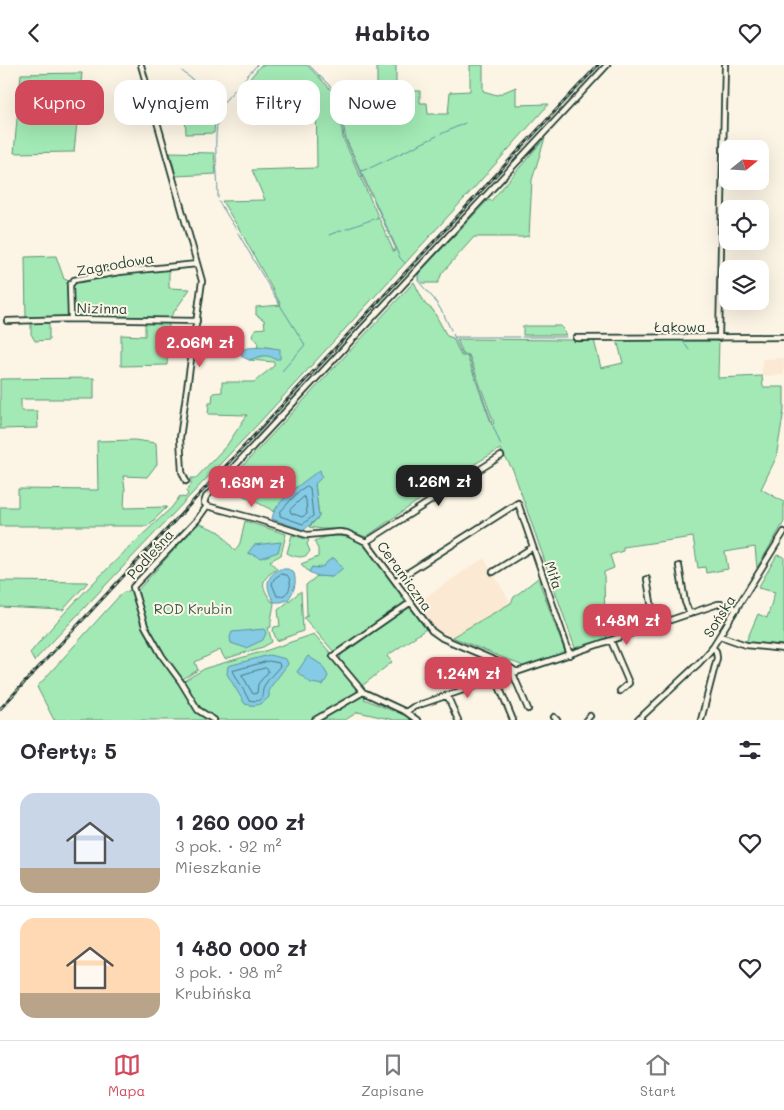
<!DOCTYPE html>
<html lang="pl">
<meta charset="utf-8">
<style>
:root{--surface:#fff;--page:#f7f7f7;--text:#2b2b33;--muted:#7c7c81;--line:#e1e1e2;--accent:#d1495b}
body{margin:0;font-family:Mali,sans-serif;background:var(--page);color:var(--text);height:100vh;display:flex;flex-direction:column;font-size:19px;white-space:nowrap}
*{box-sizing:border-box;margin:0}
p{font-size:16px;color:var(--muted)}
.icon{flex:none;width:28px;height:28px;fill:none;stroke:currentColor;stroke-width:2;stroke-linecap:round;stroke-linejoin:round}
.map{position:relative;height:655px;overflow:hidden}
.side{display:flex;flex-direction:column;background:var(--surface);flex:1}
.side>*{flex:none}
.guide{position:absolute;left:15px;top:15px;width:500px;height:45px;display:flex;gap:10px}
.needle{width:32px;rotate:72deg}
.controls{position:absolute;left:719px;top:75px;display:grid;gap:10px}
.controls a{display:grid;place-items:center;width:50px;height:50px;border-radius:10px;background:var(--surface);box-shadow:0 5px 20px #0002;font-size:25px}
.price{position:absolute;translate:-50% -42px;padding:0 11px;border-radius:10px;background:var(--accent);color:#fff;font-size:16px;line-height:32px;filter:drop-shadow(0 1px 2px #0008)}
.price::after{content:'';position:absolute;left:50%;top:30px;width:15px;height:11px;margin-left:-8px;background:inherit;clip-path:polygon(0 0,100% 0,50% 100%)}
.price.active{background:#222;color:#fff}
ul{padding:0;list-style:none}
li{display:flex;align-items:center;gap:15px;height:125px;padding:0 20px}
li+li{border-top:1px solid var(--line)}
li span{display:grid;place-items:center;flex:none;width:140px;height:100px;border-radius:15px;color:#555}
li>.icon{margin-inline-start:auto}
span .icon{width:60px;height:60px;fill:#fffc;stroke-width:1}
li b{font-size:21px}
h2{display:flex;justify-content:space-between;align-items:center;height:60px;padding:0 20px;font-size:21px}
.chip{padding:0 18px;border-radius:15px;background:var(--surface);box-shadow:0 5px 20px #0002;font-size:18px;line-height:45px}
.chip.active{background:var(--accent);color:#fff}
header{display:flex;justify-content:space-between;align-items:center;height:65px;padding:0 20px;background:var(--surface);font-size:22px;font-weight:800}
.dock{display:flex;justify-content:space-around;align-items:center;height:70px;border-top:1px solid var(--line);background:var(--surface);font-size:14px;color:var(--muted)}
.dock a{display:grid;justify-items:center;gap:2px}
.dock .active{color:var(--accent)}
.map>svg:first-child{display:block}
.built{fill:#fbe9d3}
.green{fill:#a2e9b5;stroke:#609374}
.water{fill:#85cbe6;stroke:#5c929f}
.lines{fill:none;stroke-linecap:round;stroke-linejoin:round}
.shore{stroke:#48767b;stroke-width:1}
.stream{stroke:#5c929f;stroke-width:1}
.minor-casing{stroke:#1f3d34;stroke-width:8}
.minor{stroke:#fcf5e5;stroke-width:4.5}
.rail-casing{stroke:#1f3d34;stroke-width:3}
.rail{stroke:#fcf5e5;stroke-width:1;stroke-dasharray:4;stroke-linecap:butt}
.labels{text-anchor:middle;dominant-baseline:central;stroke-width:4;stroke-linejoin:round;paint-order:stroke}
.street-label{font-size:14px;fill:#1f3d34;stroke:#fcf5e5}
.park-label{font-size:14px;fill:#395f4e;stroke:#fcf5e5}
</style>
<header><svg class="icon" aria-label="back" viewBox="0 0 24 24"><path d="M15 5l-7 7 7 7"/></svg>Habito<svg class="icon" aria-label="heart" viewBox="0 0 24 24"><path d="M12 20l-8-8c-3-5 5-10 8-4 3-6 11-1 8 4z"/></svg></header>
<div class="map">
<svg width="784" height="655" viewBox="0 0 784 655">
<rect width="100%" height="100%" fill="#fcf5e5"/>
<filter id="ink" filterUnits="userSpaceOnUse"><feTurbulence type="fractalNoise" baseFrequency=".02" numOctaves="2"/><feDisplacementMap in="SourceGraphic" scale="10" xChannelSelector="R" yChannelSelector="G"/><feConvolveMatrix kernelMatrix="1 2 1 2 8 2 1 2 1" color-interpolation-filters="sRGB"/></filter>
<g filter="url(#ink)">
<path class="built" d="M784,293V310L762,311V294Z
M484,493L511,538L452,572L439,566L431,560L416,538Z"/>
<path class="green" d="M261,0H307L337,31L343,73L394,187L396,182L346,74L343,58L372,52L373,35L362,33V24H377V0H396V26H420V38H427L428,49H448L450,27L470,26V0H483V26L497,30L516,22V40L549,39L474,123L258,359L34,596L30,588C73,535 122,489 172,442L180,431L185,433L188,429L186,426L191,420V413H196L227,380L247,350L208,349L209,338H212L213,328L222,327V317H254L274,301V297L249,295L263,290L270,291L272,283L266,282L257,284L258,277L252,270L255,264L265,263L264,255L256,250V242L281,240L241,167L222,136L265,135L252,105L317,103L316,26L262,29H237Z
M82,8L74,87L14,88L21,9Z
M200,22L220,40L215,56L214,68L186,69L185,50H158L151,25Z
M545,73L532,115L529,171L523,172H474L442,208L438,218H423L419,215V208L488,135L491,136Z
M170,87L214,88L216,109L176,111Z
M56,191L64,214L69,216V250L67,252L26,254L25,192Z
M169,204V223L190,224L169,254L78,252L73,249V222L77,217L111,210Z
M414,217L425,239L433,245L447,271L453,273L461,291H467L492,360L494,358L469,290L463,289L457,274L572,275L578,277L594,275L601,303L623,298L617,275L719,274L718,313L762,311L763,322H784V345L776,393L761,424L784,437V457L757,503L755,482L725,487L728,504L706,508L705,502L698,503L693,472L623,482V486L610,490L614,503L604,507L605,565L607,573L575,583L513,405L500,384L448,415L366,472L345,464H321L309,462L319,452L315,419L296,422L273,447L270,444L224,421Z
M31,257H49V275L35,276L31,269Z
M145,258H169L167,300L121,301V270L145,271Z
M523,261H561L566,270H523Z
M94,313V334H21V346H37L38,363L0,364V314Z
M134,375L156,378L157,399L147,412L123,411L125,424L124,443L167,442L148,461H0V442H18V424L98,425L97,376Z
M245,456L286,469L281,490L270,496L277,504C259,515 261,521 272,537L274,536C274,545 270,553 271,562L268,563L272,577L263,582L225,594L220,585L195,597L198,605L181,615L162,591L145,560L138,525L198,458L220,467L235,486L240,478Z
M292,470L309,475L307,479L310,486C306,495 294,492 287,488Z
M329,471C338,471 347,471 356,475C372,483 394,520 405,536L404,538L334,587L304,553L307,551L306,520L317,511L332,512L328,496L325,501L317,503L312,502L309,507L301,499L318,492V484L314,476Z
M777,490L784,492V580L746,577L758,549L767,553L775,527L758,523Z
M538,513L565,587L523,601L452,572L511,538L514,532Z
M0,516L88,517L63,545L0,542Z
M131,525L144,561L197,645L211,655H54L37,622L122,528Z
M301,526L303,566L277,576L273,566L274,562L280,561L278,545Z
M408,543H411L426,564L387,591L392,597L362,621L340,594L341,590Z
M314,569L367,630L364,634L393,646L394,644L413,655H394L358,647L345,655H218L199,644L182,617L206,603L268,585Z"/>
<path class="water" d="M266,282L280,284V294H275C266,288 259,292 249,295L241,291L242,285L247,283Z
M320,405L322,412L315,419L319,452L304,465L272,454C274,436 306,415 320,405Z
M281,477L278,487L261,493L248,488L254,480Z
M334,493L343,503L332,512L317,511L309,507L312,502L317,503L324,501L328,496Z
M280,504H288L294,508C297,519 294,526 288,535L281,537H274C266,523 264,512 280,504Z
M264,564L266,568L263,575L246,583L231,578L230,572L232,567Z
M269,590L286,594L288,599L269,624V632C261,640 256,642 245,639L227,609L228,601Z
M308,591L322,600L328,611L323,620L311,618L297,607Z"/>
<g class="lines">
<path class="shore" d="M307,421L310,423L313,451L303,459L280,451V447L299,426Z
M304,432L306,435L307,449L302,452L291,448L290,445Z
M281,509L287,510C294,518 289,533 277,531L272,519L274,514Z
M269,596L279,598L280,601C275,607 268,614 264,621C261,629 265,639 249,635L233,606Z
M265,603L268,604V607L258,619L257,628L253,629L242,610Z"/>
<path class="stream" d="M309,0L339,30L344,72L371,131
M182,6L222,39L257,0
M441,69L465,58
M370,103L437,71
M361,106L367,104
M218,133C218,102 211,68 222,39
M374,136L400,193L405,198
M219,137L236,164
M346,164L379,152
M238,168L275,232L305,280L282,306
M329,170L342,165
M418,209V216L434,234L443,248
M444,250L451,265
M453,269L462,290H468L492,358
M455,272H519
M522,272H566
M682,275L689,285
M493,361L501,380"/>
<g class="minor-casing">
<path id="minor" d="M141,0L202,216L180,373L182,407L186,416
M71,254L70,220L74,215L119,207L197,199
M7,256L71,254L197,256
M576,273L784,272
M719,273L725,0
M207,441L204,438L206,432L607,0
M207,441L256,454L307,470L339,467L347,468L366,477L432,566L442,573L508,601L517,607
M207,441L197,455L133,522L145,561L162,591L181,617L198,645L214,655
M366,477L501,391
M679,501L685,537L690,549
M493,507L533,482
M647,514L655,561
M395,516L518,438L570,590
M411,537L333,591L363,627L406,647L417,655
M720,571L746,580L784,584
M611,576L629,618L620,626
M513,609L528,644
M496,614L513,655
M447,630L458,655
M406,647L413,642L718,539H724L737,544
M554,652L557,655
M315,655L363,627
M586,655L590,651
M638,655L699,598L710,586L784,467
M701,655L717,593L716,586L712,582"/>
</g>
<use href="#minor" class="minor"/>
<g class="rail-casing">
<path id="rail" d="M0,644L598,0"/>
</g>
<use href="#rail" class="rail"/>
</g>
</g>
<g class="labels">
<g class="street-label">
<text transform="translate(115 199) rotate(-10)">Zagrodowa</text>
<text transform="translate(102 243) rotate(1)">Nizinna</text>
<text x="680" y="261">Łąkowa</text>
<text transform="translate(150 489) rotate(-48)">Podleśna</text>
<text transform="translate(554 510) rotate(71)">Miła</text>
<text transform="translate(405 511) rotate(54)">Ceramiczna</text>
<text transform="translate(719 551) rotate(-58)">Sońska</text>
</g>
<g class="park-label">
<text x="193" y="543">ROD Krubin</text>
</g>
</g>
</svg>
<div class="controls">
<a><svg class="needle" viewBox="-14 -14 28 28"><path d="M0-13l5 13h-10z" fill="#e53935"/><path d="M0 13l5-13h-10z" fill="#7c7c81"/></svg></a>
<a><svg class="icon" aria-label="locate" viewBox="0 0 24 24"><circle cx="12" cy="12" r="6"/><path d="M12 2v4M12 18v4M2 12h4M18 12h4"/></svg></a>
<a><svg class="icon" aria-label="layers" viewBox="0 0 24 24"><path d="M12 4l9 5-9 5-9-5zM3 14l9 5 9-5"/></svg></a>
</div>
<b class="price" style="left:200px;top:303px">2.06M zł</b>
<b class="price active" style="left:439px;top:442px">1.26M zł</b>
<b class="price" style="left:252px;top:443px">1.63M zł</b>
<b class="price" style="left:627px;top:581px">1.48M zł</b>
<b class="price" style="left:468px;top:634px">1.24M zł</b>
<div class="guide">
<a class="chip active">Kupno</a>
<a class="chip">Wynajem</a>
<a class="chip">Filtry</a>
<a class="chip">Nowe</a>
</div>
</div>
<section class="side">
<h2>Oferty: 5<svg class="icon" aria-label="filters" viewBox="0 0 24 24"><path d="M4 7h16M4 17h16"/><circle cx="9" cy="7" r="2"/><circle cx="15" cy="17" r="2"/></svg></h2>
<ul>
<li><span style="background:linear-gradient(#c9d6e8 75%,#b9a48a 0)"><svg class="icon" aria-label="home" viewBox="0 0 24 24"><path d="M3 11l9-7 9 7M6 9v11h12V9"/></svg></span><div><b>1 260 000 zł</b><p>3 pok. · 92 m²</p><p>Mieszkanie</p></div><svg class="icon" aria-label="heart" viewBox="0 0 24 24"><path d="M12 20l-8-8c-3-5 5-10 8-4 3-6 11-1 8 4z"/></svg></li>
<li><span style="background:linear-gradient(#ffd9b3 75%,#b9a48a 0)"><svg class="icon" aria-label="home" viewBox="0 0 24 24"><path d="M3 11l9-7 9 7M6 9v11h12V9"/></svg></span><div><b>1 480 000 zł</b><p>3 pok. · 98 m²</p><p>Krubińska</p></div><svg class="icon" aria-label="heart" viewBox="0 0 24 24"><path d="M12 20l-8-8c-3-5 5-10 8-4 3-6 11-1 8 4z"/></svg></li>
</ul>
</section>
<nav class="dock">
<a class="active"><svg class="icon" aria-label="map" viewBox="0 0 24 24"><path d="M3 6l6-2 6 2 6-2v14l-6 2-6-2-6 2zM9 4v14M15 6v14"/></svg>Mapa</a>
<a><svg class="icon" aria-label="saved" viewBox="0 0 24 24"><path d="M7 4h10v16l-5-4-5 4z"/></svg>Zapisane</a>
<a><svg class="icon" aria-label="home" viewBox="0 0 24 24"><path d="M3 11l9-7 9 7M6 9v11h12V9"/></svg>Start</a>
</nav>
